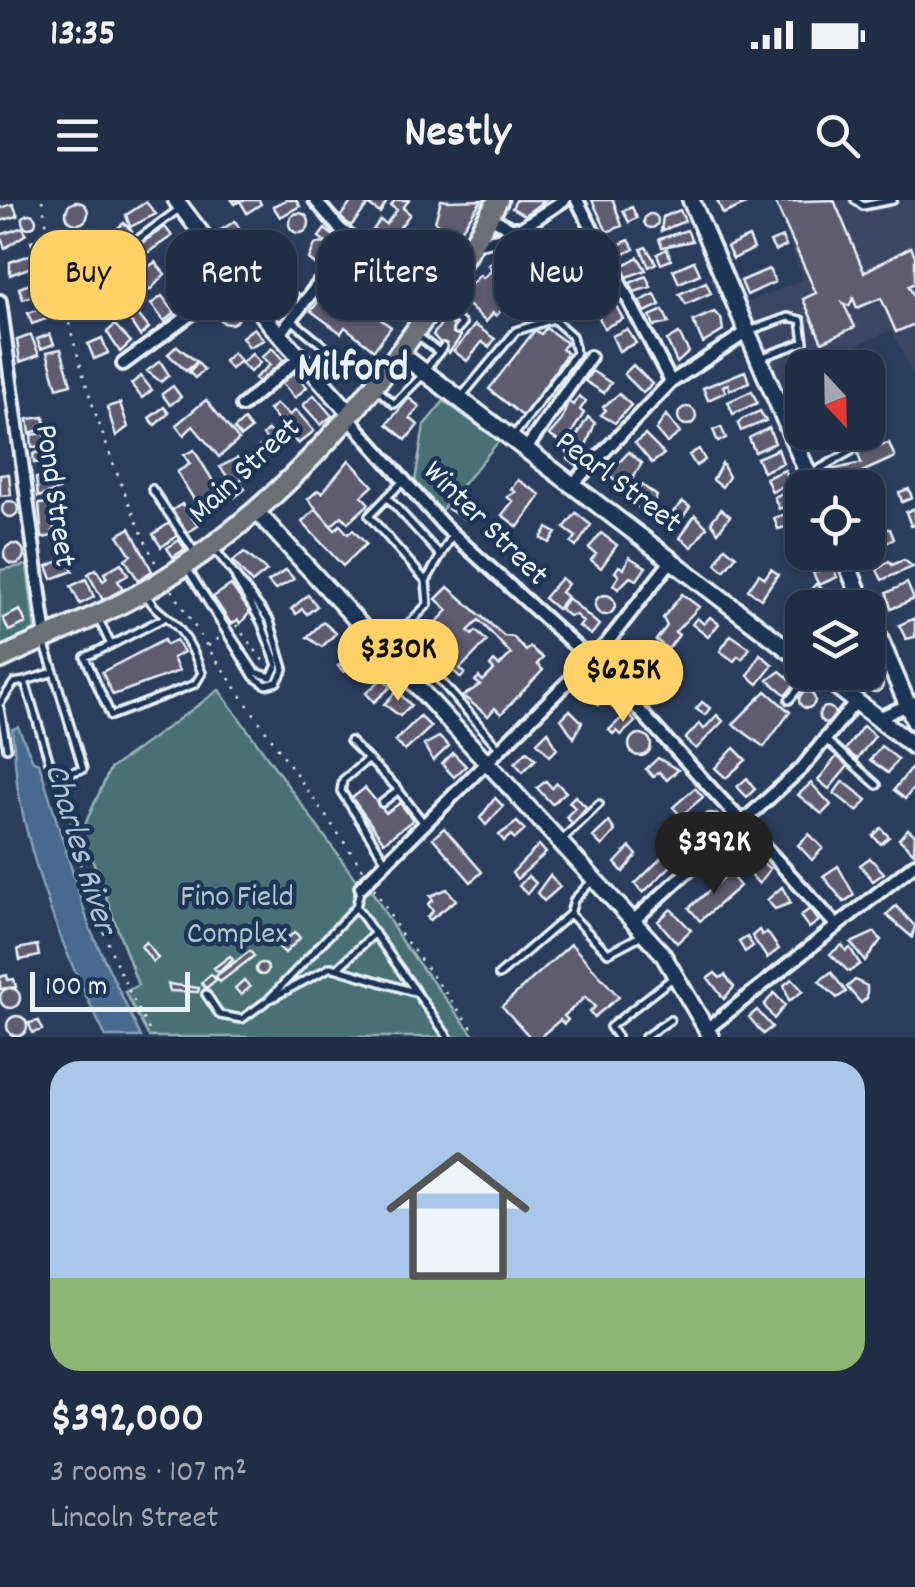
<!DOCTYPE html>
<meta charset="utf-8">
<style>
:root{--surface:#202e45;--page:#28364c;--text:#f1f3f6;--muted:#a2a8b3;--line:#3d4a5e;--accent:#ffd166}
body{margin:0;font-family:Dekko,sans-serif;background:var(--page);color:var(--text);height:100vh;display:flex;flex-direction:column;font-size:38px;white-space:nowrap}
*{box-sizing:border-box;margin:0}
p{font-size:32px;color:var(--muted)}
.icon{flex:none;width:55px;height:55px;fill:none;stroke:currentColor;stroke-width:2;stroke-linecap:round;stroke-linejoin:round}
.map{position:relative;height:837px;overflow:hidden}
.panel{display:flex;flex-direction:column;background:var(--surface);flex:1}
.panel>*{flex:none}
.top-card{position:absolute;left:30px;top:30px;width:855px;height:90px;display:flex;gap:20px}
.needle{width:65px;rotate:158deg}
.buttons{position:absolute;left:785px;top:150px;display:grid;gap:20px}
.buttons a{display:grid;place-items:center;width:100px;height:100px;border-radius:20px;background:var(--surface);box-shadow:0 2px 8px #0004,0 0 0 2px var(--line);font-size:50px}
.scale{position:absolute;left:30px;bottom:25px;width:160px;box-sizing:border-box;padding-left:10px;border:5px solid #e8f1f8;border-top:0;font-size:28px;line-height:35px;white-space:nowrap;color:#e8f1f8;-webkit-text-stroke:8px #1d3557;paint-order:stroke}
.price{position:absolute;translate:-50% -85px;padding:0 22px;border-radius:35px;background:var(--accent);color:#111;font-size:32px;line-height:65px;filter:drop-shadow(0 2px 5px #0008)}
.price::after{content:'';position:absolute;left:50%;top:60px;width:30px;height:22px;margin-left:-15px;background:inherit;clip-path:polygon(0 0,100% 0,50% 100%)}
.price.on{background:#222;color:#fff}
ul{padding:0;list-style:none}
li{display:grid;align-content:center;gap:20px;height:530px;padding:0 50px}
li span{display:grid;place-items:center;height:310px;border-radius:30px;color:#555}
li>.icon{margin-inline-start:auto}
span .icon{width:180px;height:180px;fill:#fffc;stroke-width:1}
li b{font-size:42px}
.pill{padding:0 35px;border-radius:30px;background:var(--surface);box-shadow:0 2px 8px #0004,0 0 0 2px var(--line);font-size:35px;line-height:90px}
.pill.on{background:var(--accent);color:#111}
.status{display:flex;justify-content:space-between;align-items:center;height:70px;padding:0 50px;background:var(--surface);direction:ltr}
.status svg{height:28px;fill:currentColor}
header{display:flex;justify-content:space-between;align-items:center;height:130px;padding:0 50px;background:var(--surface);font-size:45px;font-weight:700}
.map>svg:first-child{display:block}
.built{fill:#3a4662}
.green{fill:#497175;stroke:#98b1b6;stroke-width:2.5}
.water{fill:#476b8e;stroke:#87a1b8;stroke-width:2.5}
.building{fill:#605b70;stroke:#e8f1f8;stroke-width:2.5}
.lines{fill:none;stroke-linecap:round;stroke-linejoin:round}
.service-casing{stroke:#e8f1f8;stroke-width:12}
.minor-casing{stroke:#e8f1f8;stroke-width:18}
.tertiary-casing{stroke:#e8f1f8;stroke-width:21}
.secondary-casing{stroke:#e8f1f8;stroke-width:22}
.primary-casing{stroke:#e8f1f8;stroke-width:25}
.path{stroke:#e8f1f8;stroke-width:2.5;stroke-dasharray:2.5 8;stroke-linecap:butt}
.service{stroke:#1d3557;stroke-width:5}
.minor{stroke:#1d3557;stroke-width:10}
.tertiary{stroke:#1d3557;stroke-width:14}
.secondary{stroke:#1d3557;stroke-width:15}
.primary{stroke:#6b6f75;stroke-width:18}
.labels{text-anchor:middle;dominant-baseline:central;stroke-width:9;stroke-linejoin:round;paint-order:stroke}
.street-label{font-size:32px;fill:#e8f1f8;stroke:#1d3557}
.park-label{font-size:32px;fill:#b0c4ca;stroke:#1d3557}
.water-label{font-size:35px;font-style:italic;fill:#b0c2d3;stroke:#1d3557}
.district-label{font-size:42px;font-weight:bold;fill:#e8f1f8;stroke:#1d3557}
</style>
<div class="status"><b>13:35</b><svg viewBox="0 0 49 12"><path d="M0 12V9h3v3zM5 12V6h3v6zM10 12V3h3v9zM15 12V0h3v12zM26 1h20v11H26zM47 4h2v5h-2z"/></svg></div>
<header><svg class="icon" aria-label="menu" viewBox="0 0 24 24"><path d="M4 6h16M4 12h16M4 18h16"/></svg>Nestly<svg class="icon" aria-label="search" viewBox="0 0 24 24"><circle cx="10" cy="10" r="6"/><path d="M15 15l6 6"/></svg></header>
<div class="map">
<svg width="915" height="837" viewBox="0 0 915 837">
<rect width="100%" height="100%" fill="#2a3d5c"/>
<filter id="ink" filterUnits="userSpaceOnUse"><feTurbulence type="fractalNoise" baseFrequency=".01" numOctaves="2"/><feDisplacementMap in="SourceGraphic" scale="20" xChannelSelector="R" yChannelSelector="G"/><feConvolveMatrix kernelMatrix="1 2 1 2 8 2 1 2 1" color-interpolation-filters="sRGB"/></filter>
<g filter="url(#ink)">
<path class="built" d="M773,0H915V180L892,130L779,177L747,103L803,79Z"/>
<path class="green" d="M444,201L499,241L440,312L415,282L424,225Z
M27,365L35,431L0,446V370Z
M219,490L356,680L362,674L402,742L475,837H149L125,792L138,785L82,631L110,569Z"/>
<path class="water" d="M18,527L33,561L39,563L90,729L141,837H106C66,758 34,678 18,590C15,570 15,550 12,529Z"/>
<path class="building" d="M232,0H259L261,4L247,13L240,1L235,4Z
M286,0H296L300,6L280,17L273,6Z
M353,0L368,5L351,26L340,17Z
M375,0H388L380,13L370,6Z
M395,0H409L403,8L410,14L392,38L387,34L382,41L371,33L380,20L386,24L397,10L391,6Z
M441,0L449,1L482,0L456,37L435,22Z
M516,0H545L525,15L512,8Z
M613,0L622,26L607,32L592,0Z
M717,0H755L723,14Z
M834,0L864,72L911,47L915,56V83L909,86L915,99V124L896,132L881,98L857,108L853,98L849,106L843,103L855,127L822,142L803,99L816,93L775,2Z
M66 13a11 11 0 1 1 22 0a11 11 0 1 1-22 0Z
M146,2L156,14L130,27L126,15Z
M13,4L18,16L0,21V8Z
M632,7L637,18L629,22L623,11Z
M680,10L685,21L661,31L663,17Z
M289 23a10 10 0 1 1 20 0a10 10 0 1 1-20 0Z
M644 21a7 7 0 1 1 14 0a7 7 0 1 1-14 0Z
M22 21a7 7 0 1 1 14 0a7 7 0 1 1-14 0Z
M235,21L240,29L223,40L218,32Z
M124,23L132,31L123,40L114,31Z
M23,27L26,34L5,48L0,35Z
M165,27L172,36L112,77L105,68Z
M430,27L456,43L450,53L425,37Z
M325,29L340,41L320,68L309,59L315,44L327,43L319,37Z
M263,30L282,49L273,56L258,34Z
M687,30L692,41L662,47L659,39Z
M250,32L256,38L235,55L227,46Z
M749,37L754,49L733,59L727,47Z
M782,37L786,46L775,51L770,42Z
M40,39L43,49L34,52L31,41Z
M629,40L634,49L618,57L613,47Z
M536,42L570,100L540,118L515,89L517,85L509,91L507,104L496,116L493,113L486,122L459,97L480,75L483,78L492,70L488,65L499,56L520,83L523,81L509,57Z
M646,47L656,63L649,67L641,49Z
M185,49L193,59L172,77L169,63Z
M667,49L671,60L661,64L657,54Z
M262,54L271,64L253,78L245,69Z
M30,55L34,66L10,75V62Z
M576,56L583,74L570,82L556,69Z
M638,57L646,70L627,77L622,66Z
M196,61L207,73L183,91L176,79Z
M694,61L700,74L679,83L673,70Z
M155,62L165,74L150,90L138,75Z
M769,69L775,82L747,95L741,81Z
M646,76L651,87L634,92L630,83Z
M337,77L367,99L362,105L391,127L374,150L345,127L341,133L311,111Z
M210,78L216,87L194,104L187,95Z
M37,81L41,93L23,99L19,88Z
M604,81L611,95L581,116L577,109L590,103L584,91Z
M706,82L711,93L686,104L679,94Z
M289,87L299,94L286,111L276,104Z
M137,89L145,102L140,106L126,96Z
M655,94L660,105L645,112L640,101Z
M162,96L175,113L164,121L151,104Z
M218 113a11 11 0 1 1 22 0a11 11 0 1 1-22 0Z
M615,104L623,119L604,128L597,113Z
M119,106L125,118L116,123L109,112Z
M131,106L149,128L140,136L126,115Z
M41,109L42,113L50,111L52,117L32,124L28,113Z
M663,110L669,123L654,126L650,116Z
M714,112L721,118L723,131L703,143L693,121Z
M446,117L461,136L449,153L433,135Z
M115,125L131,142L120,152L107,132Z
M475,125L495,139L489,147L482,142L467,161L454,151Z
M254,128L264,140L249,147L242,137Z
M546,128L567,143L562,149L567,153L524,217L489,189L535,130L541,134Z
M627,129L636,143L619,151L612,136Z
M50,134L54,144L41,149L37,139Z
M679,134L689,152L677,163L667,140Z
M31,135L39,155L20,162L17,140Z
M102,138L108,153L94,159L88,144Z
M177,146L197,162L186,171L168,154Z
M272,148L284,161L260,183L255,178L270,165L262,157Z
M61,149L71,184L57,188L47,152Z
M233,153L240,161L231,169L224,161Z
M252,154L260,163L250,172L241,163Z
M160,161L169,175L161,182L147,171Z
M198,163L204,170L195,178L189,172Z
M633,165L652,184L643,193L624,174Z
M592,171L611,183L604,193L585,181Z
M745,171L749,182L730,190L728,184L723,186L726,192L708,200L703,188Z
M293,172L307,187L295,198L282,183Z
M141,176L152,190L142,198L131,184Z
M173,186L181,197L170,205L162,194Z
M752,191L757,203L733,214L728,202Z
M619,194L631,205L615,223L601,215L606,210L603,207Z
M314,195L332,216L321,225L303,205Z
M579,196L586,201L580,210L584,213L564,245L549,235L562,220L568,201L573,205Z
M409,198L420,207L410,218L418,225L406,240L387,224Z
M206,200L239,240L219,257L193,226L184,235L176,225Z
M120,203L128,227L116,236L107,207Z
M276,204L290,215L296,210L314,231L298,244L269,210Z
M678 216a9 9 0 1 1 18 0a9 9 0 1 1-18 0Z
M164,207L169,213L155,225L149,218Z
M760,211L766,221L741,231L738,224L742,219Z
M666,215L680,233L667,243L656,230Z
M44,217L46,228L30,233L28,219Z
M588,217L595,223L578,266L568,259L571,255L567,252Z
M244,220L251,229L241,237L234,229Z
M721,227L726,238L718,242L713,230Z
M769,228L775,243L755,252L749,238Z
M268,230L282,245L268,257L259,247L267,240L263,235Z
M816,232H835L837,237L822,244Z
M45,233L46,246L32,247L31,235Z
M645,235L664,254L652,263L635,243Z
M889,243L895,257L853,276L856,284L839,288L831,270L861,263L857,250Z
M48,248L49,261L34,263L33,254Z
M699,249L705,260L696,266L689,255Z
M778,249L783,263L763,272L757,258Z
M194,250L224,299L204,316L177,272L190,264L184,255Z
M629,252L642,263L626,289L608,274Z
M237,258L249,273L239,281L245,289L235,297L229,289L234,285L220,267Z
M349,260L373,286L362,296L369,304L348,323L342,316L331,326L308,299L318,290L322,293Z
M722,263L729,277L722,287L713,280Z
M785,270L790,282L772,292L766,278Z
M9,274L11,295L0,296V275Z
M49,276L58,280L59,290L38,297L36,278Z
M518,280L541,295L518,327L502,315L513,301L507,297L515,292L511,289Z
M642,285L657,296L649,315L628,300Z
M793,288L799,301L779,309L774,297Z
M909,289L912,298L902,302L899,292Z
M459,297L475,311L466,320L448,309Z
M2 309a8 8 0 1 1 16 0a8 8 0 1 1-16 0Z
M683,302L690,307L673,331L662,323Z
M51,303L57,305L54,320L59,324L54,325L53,336L42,338L39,304Z
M867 309a6 6 0 1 1 12 0a6 6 0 1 1-12 0Z
M182,304L198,326L187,333L171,311Z
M915,308V325L911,326L906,312Z
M316,309L335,330L340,325L348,334L353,330L366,344L343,366L302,322Z
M721,309L730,316L718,332L711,322Z
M802,309V323L778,329L774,318Z
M576,313L591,325L576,347L571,343L576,337L564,328Z
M695,315L707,327L692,347L680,338Z
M171,322L179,335L161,347L153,334Z
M130,328L152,371L138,380L125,359L131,355L118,335Z
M547,328L556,333L549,343L541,338Z
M802,328V343L797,345L791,333Z
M881,329H890L894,339L871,351L868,335Z
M601,333L617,345L601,368L591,360L596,354L589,348Z
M179,340L185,349L173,357L167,348Z
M4 354a10 10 0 1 1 20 0a10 10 0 1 1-20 0Z
M725,347L736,356L724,371L716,364Z
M802,350V352L826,355L806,366L796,353Z
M244,352L267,371L252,383L233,361Z
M629,357L646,367L637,380L630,377L618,389L613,385L619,376L615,372L619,366L624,369Z
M68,358L73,371L52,379L47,366Z
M904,360L913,367L882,380L877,370L889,361L892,365Z
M121,363L128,375L118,381L123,389L103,400L88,374L96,369L103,381L107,378L104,373Z
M832,365L837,377L819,385L813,373Z
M771,369L778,374L761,399L748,390L759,374L765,378Z
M286,370L294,379L275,390L268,382Z
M561,378L568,384L561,392L567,397L557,409L544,398Z
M86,379L94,397L80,404L71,386Z
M907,383L914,399L891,409L887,393Z
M816,384L826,392L817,405L812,401L802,408L795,424L785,417Z
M231,385L250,412L240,424L238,420L231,424L213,397Z
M448,387L504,436L513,437L526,451L530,447L543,458L537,464L543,470L501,514L495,508L488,516L463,496L480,485L475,481L479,477L483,481L494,470L490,466L494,461L499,466L511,454L479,420L468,431L472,435L476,431L487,441L460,469L465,473L461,478L420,440L448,410L436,399Z
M682,394L699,407L675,432L679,435L668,449L656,440L667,426L663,418Z
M308,395L317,406L307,414L302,409L296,414L291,409Z
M844,395L849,405L824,408L827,403Z
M595 405a10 10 0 1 1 20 0a10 10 0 1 1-20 0Z
M568,398L599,425L591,435L579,426L583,422L576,415L569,416L560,409Z
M20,410L26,423L9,431L3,418Z
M710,417L719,424L708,437L692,424L697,418L704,424Z
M915,418V437L906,439L899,425Z
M323,422L336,433L322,447L307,437Z
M731,435L750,448L742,459L738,456L734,461L720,451Z
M164,440L166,445L176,440L184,452L173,458L179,471L113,495L102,472Z
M360,451L368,460L344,472L338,466Z
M619,454L631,465L638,464L646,477L640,483L629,472L624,477L610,464Z
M760,454L773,465L758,484L748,476Z
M657,468L666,475L659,484L650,477Z
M780,471L795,483L786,495L768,480Z
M867 484a8 8 0 1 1 16 0a8 8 0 1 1-16 0Z
M383,478L391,487L374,502L366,493Z
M596,480L619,502L613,508L604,500L598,505L585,492Z
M397,491L411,505L400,516L384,504Z
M766,491L790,512L764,547L733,524Z
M799 500a8 8 0 1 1 16 0a8 8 0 1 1-16 0Z
M702,502L710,508L705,515L696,509Z
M819 515a8 8 0 1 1 16 0a8 8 0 1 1-16 0Z
M570,510L582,522L574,538L561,519Z
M627,513L635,522L621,535L616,531L613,534L609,530Z
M717,515L723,521L696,549L685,539L699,524L704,529Z
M420,516L431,527L405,551L395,541Z
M863,526L875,536L857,559L845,550Z
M548,531L557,549L550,556L537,542Z
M629 545a11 11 0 1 1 22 0a11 11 0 1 1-22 0Z
M439,537L449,546L433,561L424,545Z
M881,546L898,559L888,573L870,560Z
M734,548L746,560L726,578L715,568Z
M527,551L536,559L523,572L515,563Z
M453,553L466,566L454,577L442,564Z
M837,556L848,566L829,589L818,580Z
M658,558L678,570L667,580L659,572L653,577L646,569Z
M912,567L915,586L905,599L894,590Z
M747,578L755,589L747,597L737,587Z
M546,581L552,588L557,583L566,592L552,604L537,588Z
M843,581L867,600L857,611L834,593Z
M811,583L831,605L822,614L798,595Z
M365,588L386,613L400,603L413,620L384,642L352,598Z
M695,588L703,597L681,616L673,607Z
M575,596L586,607L574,625L566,617L575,608L569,602Z
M495,598L503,606L486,625L480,618Z
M700 624a11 11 0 1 1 22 0a11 11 0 1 1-22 0Z
M517,622L525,630L515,639L511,635L504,641L499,635Z
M609,622L615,631L602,646L593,637Z
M444,628L482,672L471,682L433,638Z
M881,628L889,637L881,644L873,636Z
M908,629L915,635L914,653L899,639Z
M809,634L823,648L812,660L798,645Z
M539,645L546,653L517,679L512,673Z
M630,647L637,655L623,672L615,663Z
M746,648L770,669L759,684L736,658Z
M666,653L674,663L643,693L635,684Z
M870,658L884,673L873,681L860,665Z
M838,666L854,695L844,702L823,676Z
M729,673L740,686L700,721L689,708Z
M550,675L560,687L544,701L537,693Z
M528,676L536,683L527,694L519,686Z
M782,687L791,703L775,709L767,700Z
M447,689L456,700L430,720L427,717L433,711L428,704L433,700L430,696Z
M896,706L915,726L912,737L886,715Z
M671,709L691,730L677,743L658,721Z
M810,709L819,721L809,728L800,716Z
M759,730L762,735L767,732L779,749L767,758L752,736Z
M295,732L300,738L285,753L278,746Z
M875,732L881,740L865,761L851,743Z
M747,737L753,746L745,752L739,742Z
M146,742L158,758L153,762L141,746Z
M571,744L619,797L594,817L589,812L595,807L585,797L564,816L568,820L564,824L560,820L540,837H530L502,806Z
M37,745L39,756L20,760L18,749Z
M842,745L846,751L850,748L860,764L849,772L830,754Z
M250,751L254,756L220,782L216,776Z
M230,756L233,760L218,772L214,768Z
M256 769a6 6 0 1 1 12 0a6 6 0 1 1-12 0Z
M831,772L846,792L837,798L819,781Z
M715,773L720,778L725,775L734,787L724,799L708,778Z
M211,774L216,780L206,788L201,783Z
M7,775L8,780L14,779L16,787L0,789V777Z
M792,779L803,791L789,801L784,785Z
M244,780L250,787L241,795L235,788Z
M855,780L867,786V798L861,803L847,787Z
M168,784L199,788L198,792L170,791Z
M0 798a10 10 0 1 1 20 0a10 10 0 1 1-20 0Z
M774,793L785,805L774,819L764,805Z
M757,810L772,827L763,834L749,817Z
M7 826a10 10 0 1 1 20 0a10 10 0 1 1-20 0Z
M39,821L42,830L32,833L29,823Z"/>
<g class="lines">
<g class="service-casing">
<path id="service" d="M855,0L863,6L893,0
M339,56L393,102L407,83
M89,76L179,9
M437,103L462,124L457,130
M292,120L343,162
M749,131L788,117L801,120L804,142L762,157
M418,136L439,152
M427,168L443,147
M375,187L394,204L422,176
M462,196L516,131L553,119L572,136L576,153L512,238
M811,274L851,251L855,232
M403,281L369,316L426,381
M152,289L196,354
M387,297L439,354
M452,336L426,381L428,404L406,427L404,439L500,549
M187,368L254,477L266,485L277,482L284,469L270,421L214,348
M203,393L255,472L271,477L277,465L261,422L236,379
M99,420L111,445L85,457L111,516L195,484L202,473C196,457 186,434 173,423C160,410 156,412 146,394
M111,445L164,418
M25,481L54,472L44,442
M789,500L812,472
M0,503L14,483L25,481L54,577L83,569L54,472
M0,508L7,548
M350,541L395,586L423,622
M827,541L877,585
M368,559L343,580L341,591L385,660
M382,603L399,590
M562,640L599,604
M593,680L574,700L570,714L608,753L642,735
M361,687L356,707L448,837
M339,767L375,733
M499,775L570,714
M206,794L220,815L242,819L268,800L356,707
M272,798L331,767L414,792
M617,837L610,827L675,776
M645,837L670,820"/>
</g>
<g class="minor-casing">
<path id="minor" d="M315,0L340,29L434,103
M577,0L671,182
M488,16L510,28H522
M473,44L508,37L564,0
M0,101L46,438
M279,135L353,39
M123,164L236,81
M242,206L299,158
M347,216L444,326L606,474L837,726
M526,249L590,157
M572,285L671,182L747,132
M878,518L915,502
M361,687L607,443L672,360
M633,721L802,568L856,501
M707,829L915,664"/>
</g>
<g class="tertiary-casing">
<path id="tertiary" d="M176,0L270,124L350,213
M255,310L662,753L711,837"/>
</g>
<g class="secondary-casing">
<path id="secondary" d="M691,0L814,288
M398,152L802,460
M842,352L865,408
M868,412L915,522
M818,472L915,547"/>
</g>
<g class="primary-casing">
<path id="primary" d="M0,459C53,433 108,414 158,383C303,294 415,147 498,0"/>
</g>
<path class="path" d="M42,0C65,128 101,249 157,366
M172,390L210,451L365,672
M236,425L267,466
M208,446L222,436
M61,581C70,606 71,632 78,657C97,719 121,781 153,837
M374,688L401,734L479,837"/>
<use href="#service" class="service"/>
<use href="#minor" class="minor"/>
<use href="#tertiary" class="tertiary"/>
<use href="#secondary" class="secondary"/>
<use href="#primary" class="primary"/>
</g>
</g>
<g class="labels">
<g class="street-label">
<text transform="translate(246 272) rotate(-43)">Main Street</text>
<text transform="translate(617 284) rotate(37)">Pearl Street</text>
<text transform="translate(53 296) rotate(82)">Pond Street</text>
<text transform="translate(484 325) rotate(45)">Winter Street</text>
</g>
<g class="park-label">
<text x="237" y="699">Fino Field<tspan x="237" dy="37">Complex</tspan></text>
</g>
<g class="water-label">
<text transform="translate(78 649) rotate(73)">Charles River</text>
</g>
<g class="district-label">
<text x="353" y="171">Milford</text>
</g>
</g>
</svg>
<div class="buttons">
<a><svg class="needle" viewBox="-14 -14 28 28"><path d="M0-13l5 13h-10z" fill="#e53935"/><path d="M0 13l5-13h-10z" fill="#a2a8b3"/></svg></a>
<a><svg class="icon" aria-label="locate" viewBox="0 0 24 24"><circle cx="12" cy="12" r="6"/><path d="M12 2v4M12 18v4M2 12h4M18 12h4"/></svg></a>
<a><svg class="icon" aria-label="layers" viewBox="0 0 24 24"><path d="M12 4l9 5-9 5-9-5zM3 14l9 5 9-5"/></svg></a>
</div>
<div class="scale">100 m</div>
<b class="price" style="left:398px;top:504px">$330K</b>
<b class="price" style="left:623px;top:525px">$625K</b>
<b class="price on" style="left:714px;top:697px">$392K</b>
<div class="top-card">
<a class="pill on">Buy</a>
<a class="pill">Rent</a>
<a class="pill">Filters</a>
<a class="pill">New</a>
</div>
</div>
<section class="panel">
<ul>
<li><span style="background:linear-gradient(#a9c7e8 70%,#8fb573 0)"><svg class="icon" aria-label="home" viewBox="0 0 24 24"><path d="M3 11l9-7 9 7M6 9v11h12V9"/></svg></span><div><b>$392,000</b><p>3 rooms · 107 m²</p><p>Lincoln Street</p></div></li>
</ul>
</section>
